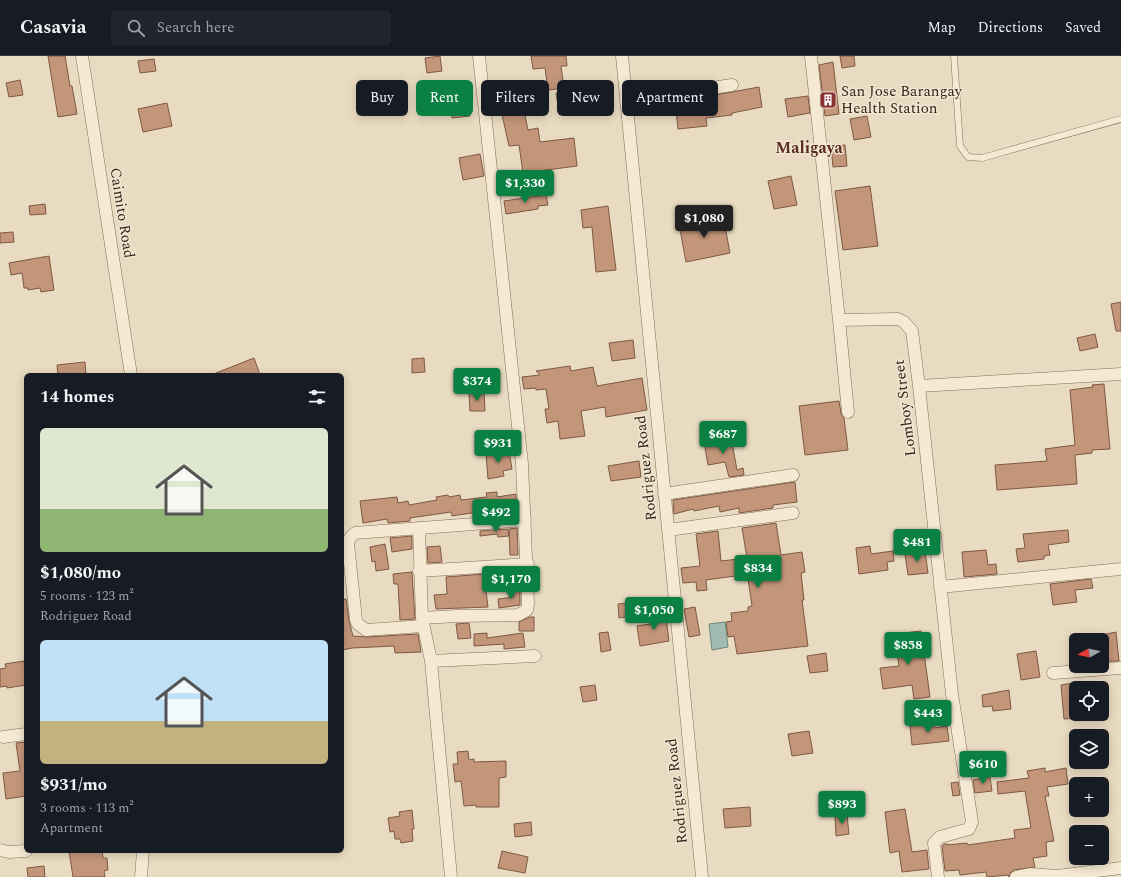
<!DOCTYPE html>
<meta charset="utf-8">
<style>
:root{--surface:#171b24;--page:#20242c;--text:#f1f3f6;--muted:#9ea1a6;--line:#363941;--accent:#0b8043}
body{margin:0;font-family:Spectral,serif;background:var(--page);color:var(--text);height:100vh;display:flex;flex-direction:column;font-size:15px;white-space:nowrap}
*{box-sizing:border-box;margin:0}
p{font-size:13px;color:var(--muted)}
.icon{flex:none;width:22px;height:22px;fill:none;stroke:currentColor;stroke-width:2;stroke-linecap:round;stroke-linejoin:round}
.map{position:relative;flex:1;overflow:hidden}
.sheet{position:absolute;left:24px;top:317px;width:320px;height:480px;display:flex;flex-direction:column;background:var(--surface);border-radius:6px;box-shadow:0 2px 10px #0003}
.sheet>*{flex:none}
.banner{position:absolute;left:356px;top:24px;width:380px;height:36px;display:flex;gap:8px}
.needle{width:26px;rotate:262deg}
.fabs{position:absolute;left:1069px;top:577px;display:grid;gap:8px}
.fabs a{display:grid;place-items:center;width:40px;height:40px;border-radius:6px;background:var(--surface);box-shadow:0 2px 10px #0003;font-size:20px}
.price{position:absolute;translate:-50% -34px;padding:0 9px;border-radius:4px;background:var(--accent);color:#fff;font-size:13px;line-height:26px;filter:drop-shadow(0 1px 2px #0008)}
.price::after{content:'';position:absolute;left:50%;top:24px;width:12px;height:9px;margin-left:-6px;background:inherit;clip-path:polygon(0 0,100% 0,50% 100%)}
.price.current{background:#222;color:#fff}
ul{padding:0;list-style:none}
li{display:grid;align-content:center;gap:8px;height:212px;padding:0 16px}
li span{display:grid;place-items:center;height:124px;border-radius:6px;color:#555}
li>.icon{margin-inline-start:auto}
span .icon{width:72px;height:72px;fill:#fffc;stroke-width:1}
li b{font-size:17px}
h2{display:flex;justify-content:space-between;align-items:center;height:48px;padding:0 16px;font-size:17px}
.pill{padding:0 14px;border-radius:6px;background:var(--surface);box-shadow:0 2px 10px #0003;font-size:14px;line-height:36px}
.pill.current{background:var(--accent);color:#fff}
header{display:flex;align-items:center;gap:24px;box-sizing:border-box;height:56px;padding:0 20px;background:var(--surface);border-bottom:1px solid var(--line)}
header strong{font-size:19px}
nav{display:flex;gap:22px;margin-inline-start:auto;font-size:14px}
.search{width:280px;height:36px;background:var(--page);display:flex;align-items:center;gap:10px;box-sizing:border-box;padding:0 14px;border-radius:6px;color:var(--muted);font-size:15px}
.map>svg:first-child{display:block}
.water{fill:#a3bcb3;stroke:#6c8880}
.building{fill:#c3967a;stroke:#7d5843}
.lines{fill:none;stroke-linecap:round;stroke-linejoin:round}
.lane-casing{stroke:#806d5a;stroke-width:7}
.street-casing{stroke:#806d5a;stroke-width:13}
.lane{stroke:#f5e9d3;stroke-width:6}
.street{stroke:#f5e9d3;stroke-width:12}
.labels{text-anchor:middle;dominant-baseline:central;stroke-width:3;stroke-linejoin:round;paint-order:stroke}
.poi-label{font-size:15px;fill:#32261d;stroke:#f1e6d0;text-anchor:start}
.street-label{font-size:15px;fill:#32261d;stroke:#f1e6d0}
.neighbourhood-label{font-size:16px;font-weight:bold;fill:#5a2b21;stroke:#f1e6d0}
</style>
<header>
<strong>Casavia</strong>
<div class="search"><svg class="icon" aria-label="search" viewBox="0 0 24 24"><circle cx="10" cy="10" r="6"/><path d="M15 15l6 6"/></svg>Search here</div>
<nav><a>Map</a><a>Directions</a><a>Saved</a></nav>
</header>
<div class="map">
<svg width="1121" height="821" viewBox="0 0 1121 821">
<rect width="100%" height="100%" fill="#e9dbc1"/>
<path class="water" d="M725,566L728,591L712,594L709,568Z"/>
<path class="building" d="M48,0H65L70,30H72L77,58L58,61Z
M440,0L442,15L427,17L425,2Z
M531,0H566L567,10H561L564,32L548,34L545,12L533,13Z
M840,0H854L855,10L842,12Z
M154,3L156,15L140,17L138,5Z
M833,6L839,58L825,60L819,9Z
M20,24L23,39L9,41L6,27Z
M759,31L762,51L732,57V59L706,62L707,70L678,73L676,54L711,50L710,40Z
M568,35L570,48L558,50L556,37Z
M468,40L470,60L452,62L449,42Z
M808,40L810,57L788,61L785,43Z
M167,47L172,70L143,76L138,53Z
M523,50L528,74L538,72L540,86L574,82L577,110L523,117L519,89L509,90L501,54Z
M867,60L871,81L854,84L850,63Z
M845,89L847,110L833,111L831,90Z
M480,98L484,120L463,124L459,102Z
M791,120L797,149L774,153L768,125Z
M870,130L878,190L843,194L835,135Z
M546,139L548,149L538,150V153L506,158L504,145Z
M45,148L46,158L30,159L29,150Z
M608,150L616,214L596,216L592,171L583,172L581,154Z
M723,160L730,197L686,206L679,168Z
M13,176L14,186L0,187V177Z
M49,200L54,234L41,236L40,232L28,234V232H24L22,217L11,219L9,207Z
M1121,246V275H1116L1111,248Z
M1095,278L1098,291L1080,295L1077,282Z
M633,284L635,302L612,305L609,287Z
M254,302L260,319H211Z
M424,302L425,316L412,317V303Z
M85,306L86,319H58L57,309Z
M570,310L571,315L593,311L597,330L642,322L647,354L606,361L605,351L581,355L585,380L560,383L558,365L547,367L545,353H549L546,333L536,334V332L524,333L522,321L540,319L536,315Z
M1104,328L1110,393L1092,394V397L1075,399L1077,428L997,434L995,409L1047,405L1045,393L1075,389L1070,334L1093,331L1092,329Z
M484,336L485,355H470L469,337Z
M839,345L841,357L844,362L848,394L805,399L799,350Z
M731,381L737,414L743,412L744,419L729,421L725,406L708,409L704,386Z
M509,395L512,413L503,415L504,420L488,423L486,398Z
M639,405L641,421L611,425L608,410Z
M795,426L797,446L773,449V452L739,457V452L720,456L719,450L694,455L693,453L674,458L673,444Z
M497,436V441L516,438V453L506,455V458L478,460V456L452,460L451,456L410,462V465L388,467L387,463L363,467L360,445L397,441L398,447L408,445L409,449L437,444L436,441L448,439L449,441L460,439L461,444L478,442L487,441L486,437Z
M776,467L781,499L802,496L805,516L801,517L804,544H802L808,590L737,598L734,580L728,581L726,566L732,565L731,557L748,555V551L752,550L748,523L735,524V520L706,524L707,534L697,535L696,526L683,527L681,512L700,510L696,478L718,475L721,505L747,502L742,472Z
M517,472L518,499H510L509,473Z
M508,473L509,480L498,481L497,478L480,480V475Z
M1068,474L1069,486L1048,489L1050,499L1044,500V503L1018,506L1016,493L1025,492L1023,478Z
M412,480V493L392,496L390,482Z
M385,488L389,513L376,515L375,505L372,506L370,491Z
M440,490L442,506L428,507L427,491Z
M870,490L871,498L893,495L894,505L887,506L888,514L859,518L856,492Z
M986,494L988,509L996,508L997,518L964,521L962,496Z
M925,495L928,517L908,519L905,498Z
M412,516L415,563L400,564L398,528H394L393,518Z
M484,518L488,551L436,553L434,539L447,538L446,521Z
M1091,523L1093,532L1075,534L1077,546L1053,549L1050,528Z
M520,531V549L499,552L498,543L514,541L513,532Z
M342,543H346L349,565L353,580L367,581L418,578L421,596L395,597L394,590L352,592L342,594Z
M636,546L637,559L619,562L618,548Z
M695,551L700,579L689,581L684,553Z
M665,554L669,585L640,590L637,570L656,567L655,556Z
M530,561H534V575H519V566Z
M469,567L471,582L458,583L456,568Z
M921,575L930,641L914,643L912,629L883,633L880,612L899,610L894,578Z
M608,576L611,594L601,596L599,577Z
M1116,576L1119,605H1109L1107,596L1102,597V579Z
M487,577V582L523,577L525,591L504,593V588L474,590V578Z
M1036,595L1040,621L1021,624L1017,598Z
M826,597L828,615L810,617L807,600Z
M24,605L26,629L7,632V630L0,631V613L6,612L5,608Z
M1073,627L1077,662L1064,663L1061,629Z
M595,629L597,644L583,646L580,631Z
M1009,634L1011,653L993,655L992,650L983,651L982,639Z
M934,667V672L947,670L949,685L912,689L910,670Z
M809,675L813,697L792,700L788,678Z
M26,686V740L6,743L3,717L20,715L16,687Z
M468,695L469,704L474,703V706L506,705V721L499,722V751H476V749L464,750L461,725L455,726L453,708H458L457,696Z
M1045,712V716L1066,712L1068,728L1047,731L1049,740H1045L1054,785L1046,786L1047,800L1033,802L1035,811L1014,814L1011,816L1009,821L1008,819L987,821L986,816L960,819L959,814L945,815L942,790L944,788H948V789L967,787L968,789L1015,782L1014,774L1031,772L1025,735L998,738L997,726L1029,722L1027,715Z
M990,721L992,735L975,737L973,724Z
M958,726L960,739L953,740L951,727Z
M750,751L751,770L725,772L723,753Z
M905,753L912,796L927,794L929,813L902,816L899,795L890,797L885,756Z
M412,754L414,773H412L413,785L401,787L400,783H395L394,775L390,776L388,762L400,760L399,756Z
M847,759L849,778L836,780L835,760Z
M531,766L532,779L515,781L514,768Z
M69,795H102L103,802H107L108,814L104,815L105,821H73Z
M502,795L528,801L525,817L498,812Z
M44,810L45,821H28L27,812Z"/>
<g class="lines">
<g class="lane-casing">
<path id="lane" d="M954,0L960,90L968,101L982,102L1121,63"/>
</g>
<g class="street-casing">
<path id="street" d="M82,0L131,319
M622,0L702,821
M811,0L839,264L898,263L904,266L912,275L919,330L952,638L972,766L969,773L940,781L934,787L938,821
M626,45L732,29
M839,264L848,356
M919,330L1121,318
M664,438L793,419
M419,472L422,562L431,605L451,821
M668,474L793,457
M419,515L528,508
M940,531L1121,513
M422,562L457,560L518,559L527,554L528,548L522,408L479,0
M423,570L366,574L358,568L356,564L348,488C349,483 350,481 355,477L525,464
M431,605L535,600
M1053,617L1121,612
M3,681L26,678
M0,794L9,796L26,795
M141,821L143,795
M1016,821L1030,818L1057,820L1121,812"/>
</g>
<use href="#lane" class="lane"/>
<use href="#street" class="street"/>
</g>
<defs>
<g id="building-square" transform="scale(0.9)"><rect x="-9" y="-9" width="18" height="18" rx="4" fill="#893135" stroke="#f1e6d0"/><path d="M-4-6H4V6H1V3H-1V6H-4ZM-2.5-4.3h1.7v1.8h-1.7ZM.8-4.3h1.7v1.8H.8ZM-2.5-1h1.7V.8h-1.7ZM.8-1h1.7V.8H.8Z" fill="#fff"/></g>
</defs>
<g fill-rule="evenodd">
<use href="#building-square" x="828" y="44"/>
</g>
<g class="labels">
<g class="poi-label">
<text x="841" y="35">San Jose Barangay<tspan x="841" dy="17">Health Station</tspan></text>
</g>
<g class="street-label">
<text transform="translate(122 157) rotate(81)">Caimito Road</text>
<text transform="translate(905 352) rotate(-97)">Lomboy Street</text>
<text transform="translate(646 412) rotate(-96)">Rodriguez Road</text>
<text transform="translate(677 735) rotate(-96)">Rodriguez Road</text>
</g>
<g class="neighbourhood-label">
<text x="809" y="92">Maligaya</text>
</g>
</g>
</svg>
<div class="fabs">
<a><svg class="needle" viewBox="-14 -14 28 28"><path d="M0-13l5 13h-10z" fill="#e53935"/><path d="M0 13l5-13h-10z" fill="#9ea1a6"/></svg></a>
<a><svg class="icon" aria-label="locate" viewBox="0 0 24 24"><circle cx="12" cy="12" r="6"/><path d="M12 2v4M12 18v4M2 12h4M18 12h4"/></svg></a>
<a><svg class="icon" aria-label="layers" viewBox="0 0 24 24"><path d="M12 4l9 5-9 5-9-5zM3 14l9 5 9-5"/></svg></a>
<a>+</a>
<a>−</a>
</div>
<b class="price" style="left:525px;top:148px">$1,330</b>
<b class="price current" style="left:704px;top:183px">$1,080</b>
<b class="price" style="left:477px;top:346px">$374</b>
<b class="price" style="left:723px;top:399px">$687</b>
<b class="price" style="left:498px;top:408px">$931</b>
<b class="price" style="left:496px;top:477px">$492</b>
<b class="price" style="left:917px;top:507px">$481</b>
<b class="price" style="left:758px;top:533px">$834</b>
<b class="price" style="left:511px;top:544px">$1,170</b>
<b class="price" style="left:654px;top:575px">$1,050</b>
<b class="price" style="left:908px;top:610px">$858</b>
<b class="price" style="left:928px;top:678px">$443</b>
<b class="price" style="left:983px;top:729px">$610</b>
<b class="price" style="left:842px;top:769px">$893</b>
<div class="banner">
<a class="pill">Buy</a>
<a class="pill current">Rent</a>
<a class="pill">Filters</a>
<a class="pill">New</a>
<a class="pill">Apartment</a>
</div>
<section class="sheet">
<h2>14 homes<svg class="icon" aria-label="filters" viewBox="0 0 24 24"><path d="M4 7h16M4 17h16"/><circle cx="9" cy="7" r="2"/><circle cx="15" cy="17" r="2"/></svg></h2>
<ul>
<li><span style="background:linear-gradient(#dfe7d0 65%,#8fb573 0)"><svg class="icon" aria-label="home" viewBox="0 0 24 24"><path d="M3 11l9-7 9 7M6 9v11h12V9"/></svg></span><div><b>$1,080/mo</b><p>5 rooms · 123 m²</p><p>Rodriguez Road</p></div></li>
<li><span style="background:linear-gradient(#bfe0f5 65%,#c2b280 0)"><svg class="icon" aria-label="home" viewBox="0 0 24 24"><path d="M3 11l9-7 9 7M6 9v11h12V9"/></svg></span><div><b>$931/mo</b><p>3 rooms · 113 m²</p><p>Apartment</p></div></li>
</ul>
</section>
</div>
